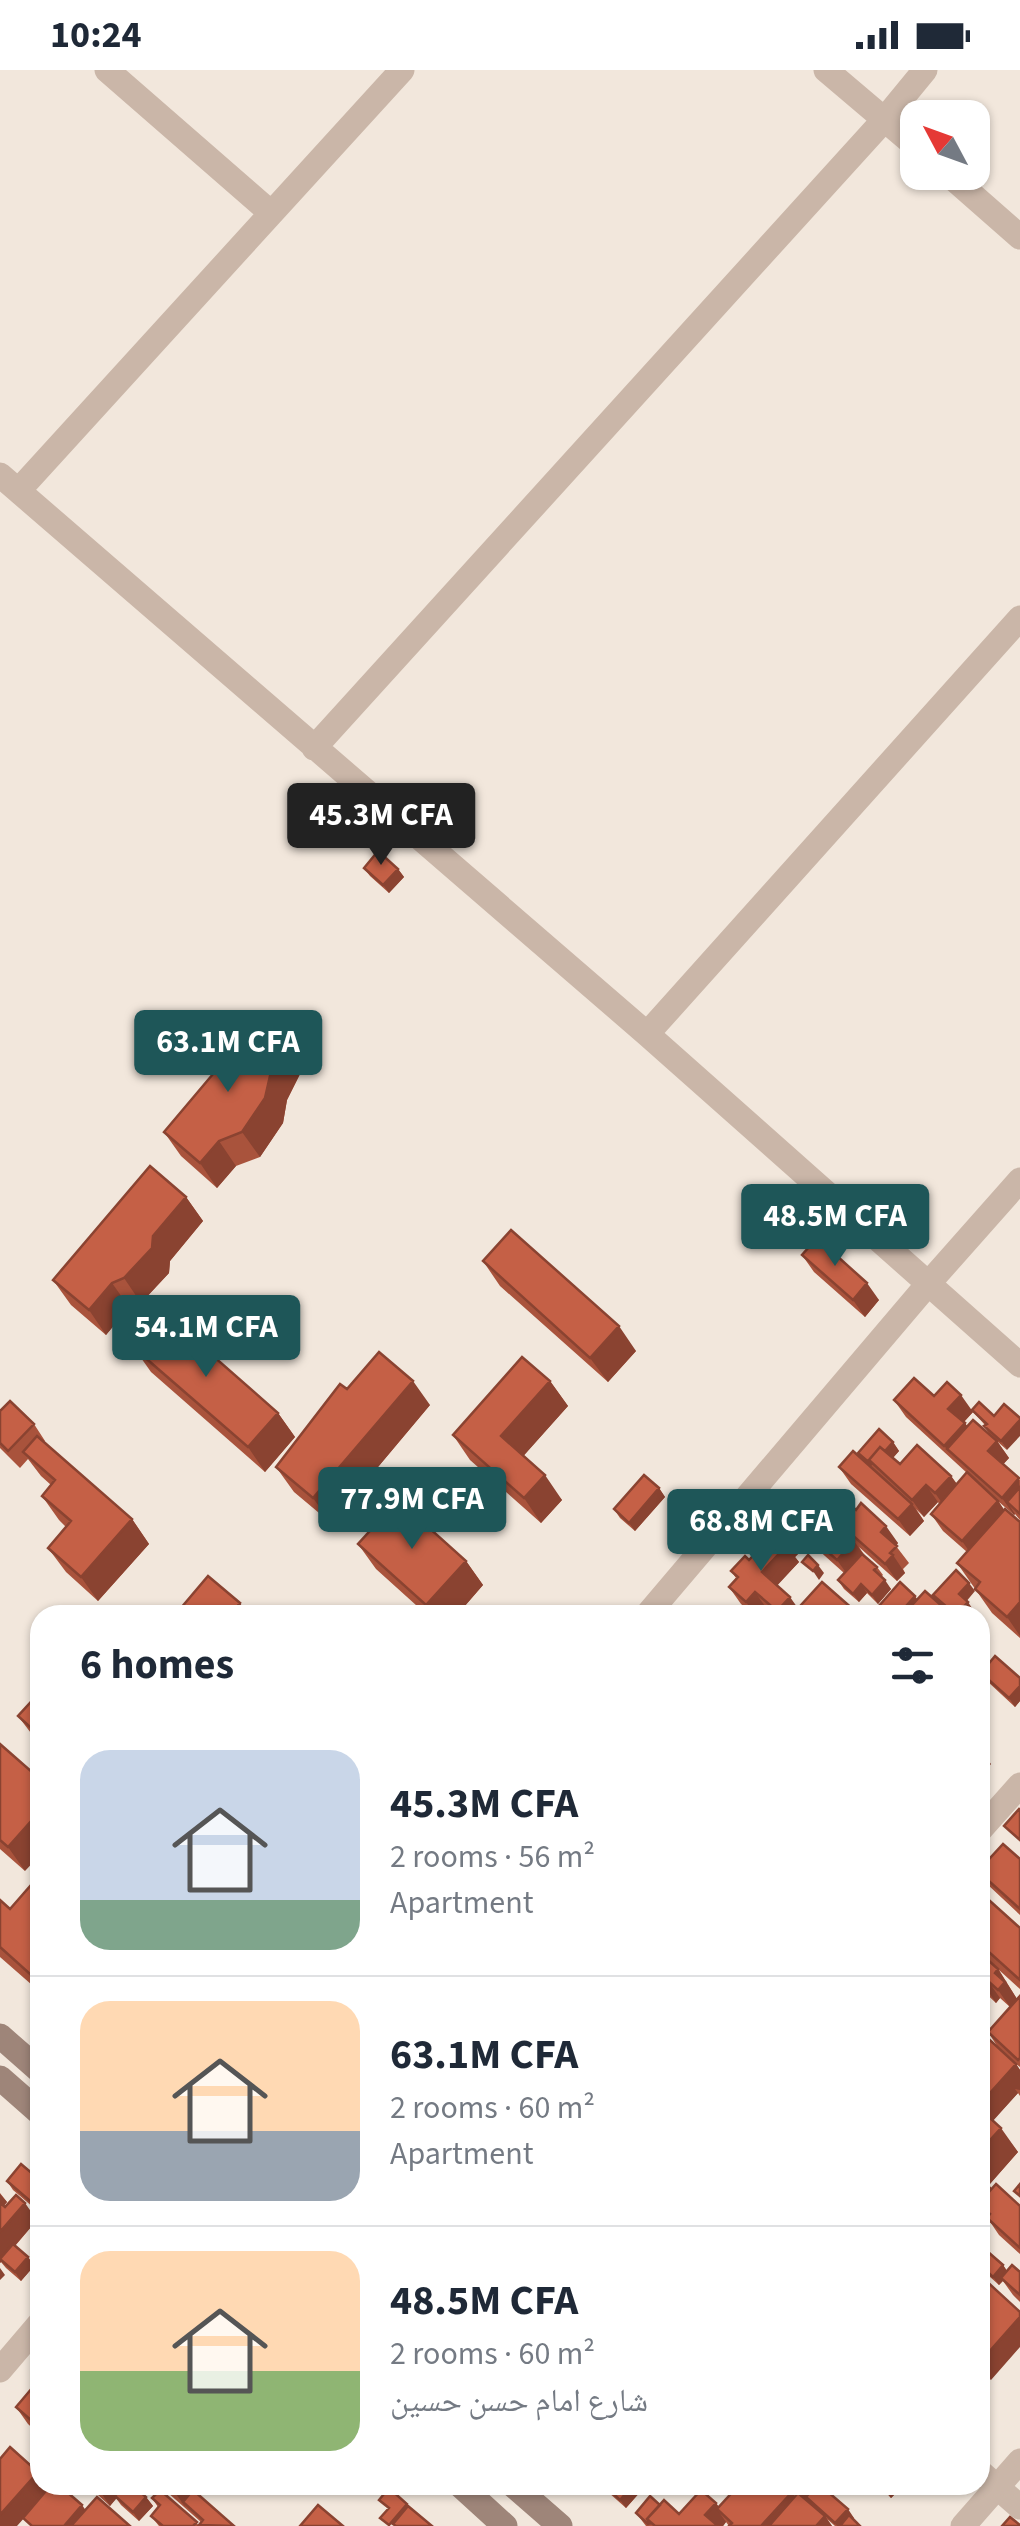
<!DOCTYPE html>
<meta charset="utf-8">
<style>
:root{--surface:#fff;--page:#f6f6f7;--text:#1f2937;--muted:#747a83;--line:#e0e1e3;--accent:#1e5658}
body{margin:0;font-family:"Source Sans 3","Noto Naskh Arabic",sans-serif;background:var(--page);color:var(--text);height:100vh;display:flex;flex-direction:column;font-size:38px;white-space:nowrap}
*{box-sizing:border-box;margin:0}
p{font-size:32px;color:var(--muted)}
.icon{flex:none;width:55px;height:55px;fill:none;stroke:currentColor;stroke-width:2;stroke-linecap:round;stroke-linejoin:round}
.map{position:relative;flex:1;overflow:hidden}
.details{position:absolute;left:30px;top:1535px;width:960px;height:890px;display:flex;flex-direction:column;background:var(--surface);border-radius:30px;box-shadow:0 2px 8px #0004}
.details>*{flex:none}
.needle{width:65px;rotate:311deg}
.controls{position:absolute;left:900px;top:30px;display:grid;gap:20px}
.controls a{display:grid;place-items:center;width:90px;height:90px;border-radius:20px;background:var(--surface);box-shadow:0 2px 8px #0004;font-size:50px}
.price{position:absolute;translate:-50% -85px;padding:0 22px;border-radius:10px;background:var(--accent);color:#fff;font-size:32px;line-height:65px;filter:drop-shadow(0 2px 5px #0008)}
.price::after{content:'';position:absolute;left:50%;top:60px;width:30px;height:22px;margin-left:-15px;background:inherit;clip-path:polygon(0 0,100% 0,50% 100%)}
.price.on{background:#222;color:#fff}
ul{padding:0;list-style:none}
li{display:flex;align-items:center;gap:30px;height:250px;padding:0 50px}
li+li{border-top:2px solid var(--line)}
li span{display:grid;place-items:center;flex:none;width:280px;height:200px;border-radius:30px;color:#555}
li>.icon{margin-inline-start:auto}
span .icon{width:120px;height:120px;fill:#fffc;stroke-width:1}
li b{font-size:42px}
h2{display:flex;justify-content:space-between;align-items:center;height:120px;padding:0 50px;font-size:42px}
.status{display:flex;justify-content:space-between;align-items:center;height:70px;padding:0 50px;background:var(--surface);direction:ltr}
.status svg{height:28px;fill:currentColor}
.map>svg:first-child{display:block}
.lines{fill:none;stroke-linecap:round;stroke-linejoin:round}
.street{stroke:#cab6a8;stroke-width:25}
.secondary{stroke:#9e8579;stroke-width:25}
.wall{fill:#a9533c}
.shaded-wall{fill:#8a4331}
.building{fill:#c56046;stroke:#8a4331;stroke-width:2.5}
</style>
<div class="status"><b>10:24</b><svg viewBox="0 0 49 12"><path d="M0 12V9h3v3zM5 12V6h3v6zM10 12V3h3v9zM15 12V0h3v12zM26 1h20v11H26zM47 4h2v5h-2z"/></svg></div>
<div class="map">
<svg width="1020" height="2456" viewBox="0 0 1020 2456">
<rect width="100%" height="100%" fill="#f2e7dc"/>
<g class="lines">
<path class="street" d="M107,0L271,143
M826,0L918,78
M946,102L1020,167
M0,405L647,964L1020,1295
M19,420L402,0
M314,678L884,50L925,0
M647,964L1020,548
M647,1545L928,1214L1020,1110
M980,1760L1020,1715
M0,2300L40,2253
M980,2402L1020,2437
M963,2456L1020,2391"/>
<path class="secondary" d="M0,1966L40,2001
M0,2008L40,2043
M460,2415L505,2456
M513,2415L560,2456"/>
</g>
<path class="wall" d="M364,798L398,799L404,807L389,823L370,806Z
M285,975L302,1000L287,1030L283,1053L260,1087L236,1096L217,1118L181,1086L164,1062Z
M186,1127L203,1151L170,1191L169,1203L141,1233L129,1237L106,1265L71,1235L53,1210Z
M802,1185L879,1230L865,1247L814,1202Z
M483,1191L636,1281L608,1312L500,1216Z
M134,1278L278,1343L295,1367L265,1402L151,1302Z
M550,1311L568,1336L523,1386L562,1430L541,1453L470,1390L453,1365Z
M347,1319L430,1335L331,1453L294,1422L276,1397Z
M934,1326L972,1340L979,1332L1007,1380L990,1365L984,1356L985,1355L973,1342L964,1352L967,1356L997,1371L1009,1388L1003,1394L1020,1410V1450L1015,1444L1014,1445L999,1432L1004,1440L1020,1452V1568L992,1543L957,1493L967,1482L943,1461L931,1444L939,1434L938,1432L924,1447L916,1439L924,1451L910,1466L851,1414L839,1397L863,1390L858,1383L893,1372L899,1381L893,1388L900,1394L951,1406L957,1414L967,1403L906,1347L894,1330Z
M0,1341L34,1354L45,1371L44,1372L132,1449L149,1474L98,1531L66,1502L48,1478L66,1457L59,1450L42,1426L51,1415L41,1406L28,1389L20,1398L0,1378Z
M659,1418L665,1427L635,1461L620,1448L614,1439Z
M856,1440L898,1473L896,1476L909,1493L903,1499L905,1503L897,1511L859,1477L865,1486L877,1497L883,1505L881,1507L891,1519L878,1534L867,1523L859,1532L844,1519L838,1510L844,1503L806,1469L794,1452L839,1457L832,1447Z
M358,1474L466,1491L483,1515L457,1545H427L376,1499Z
M800,1482L795,1487L799,1492L777,1515L798,1538L822,1512L859,1545H773L767,1539L762,1545H754L741,1534L729,1517L736,1508L731,1501L749,1490Z
M981,1603L1020,1608V1631L1015,1637L987,1611Z
M40,1622V1675L18,1646Z
M0,1674L25,1801L0,1779Z
M1020,1789V1845L987,1814L980,1820V1799Z
M980,1822L1020,1858V1919L999,1900L1017,1929L1010,1937L1000,1928L996,1933L980,1918Z
M40,1823V1922L0,1887V1830L10,1839Z
M1020,1926V1997L1016,1994L1020,2000V2026L1018,2023L993,2050L1018,2082L989,2115L992,2119L1020,2136V2184L999,2165L980,2137V1999L984,1994L980,1990V1961L999,1979L988,1962Z
M40,2110V2143L13,2120L7,2111Z
M0,2123L7,2132L4,2136L37,2150L15,2176L28,2187L34,2196L21,2211L6,2198L1,2192L0,2193Z
M980,2175L1003,2195L1007,2201L1020,2202V2232L1013,2225L1003,2211L999,2215L980,2198Z
M980,2202L991,2310L980,2300Z
M40,2313V2365L28,2354L16,2337Z
M87,2415H133L146,2427L153,2436L139,2451L121,2435L116,2428L110,2436Z
M159,2415H206L198,2424L234,2456H159L151,2446L158,2437L152,2428L199,2455L201,2452Z
M600,2415H637L641,2421L626,2438Z
M785,2415H823L822,2416L860,2456H835L827,2449L832,2456H729L726,2452L723,2456H646L636,2443L660,2435L679,2444L716,2433L719,2437L792,2422L795,2427L796,2425Z
M879,2415H916L907,2425L900,2419L891,2428Z"/>
<path class="shaded-wall" d="M338,744L344,753L334,765L328,756Z
M398,799L404,807L389,823L383,815Z
M285,975L302,1000L287,1030L283,1053L260,1087L242,1062Z
M219,1071L236,1096L217,1118L200,1093Z
M186,1127L203,1151L170,1191L169,1203L141,1233L124,1208L153,1166Z
M112,1213L129,1237L106,1265L89,1240Z
M867,1213L879,1230L865,1247L853,1230Z
M619,1256L636,1281L608,1312L590,1288Z
M413,1311L430,1335L331,1453L313,1428Z
M550,1311L568,1336L519,1391L501,1366Z
M961,1325L973,1342L960,1356L948,1339Z
M278,1343L295,1367L265,1402L248,1377Z
M1020,1350V1366L1007,1380L1001,1371Z
M965,1353L977,1370L947,1379L944,1376Z
M997,1371L1009,1388L1000,1398L988,1381Z
M893,1372L899,1381L881,1401L873,1394Z
M545,1405L562,1430L541,1453L524,1428Z
M951,1406L963,1423L947,1440L935,1423Z
M1019,1408L1020,1438L1007,1432L1015,1444L1014,1445L1002,1428Z
M926,1415L938,1432L924,1447L912,1430Z
M659,1418L665,1427L635,1461L629,1453Z
M998,1431L1010,1448L974,1488L962,1471Z
M912,1434L924,1451L910,1466L898,1449Z
M132,1449L149,1474L98,1531L81,1507Z
M886,1456L898,1473L893,1479L881,1462Z
M788,1465L800,1482L795,1487L799,1492L774,1519L762,1502Z
M854,1471L866,1488L849,1507L837,1490Z
M893,1485L905,1503L897,1511L885,1494Z
M466,1491L483,1515L457,1545H434L426,1535Z
M818,1495L824,1503L819,1510L813,1501Z
M885,1510L891,1519L878,1534L872,1525Z
M969,1513L975,1521L965,1533L959,1524Z
M861,1514L867,1523L859,1532L853,1524Z
M755,1522L767,1539L762,1545H755L746,1532Z
M915,1526L927,1543L925,1545H898Z
M790,1527L802,1544L800,1545H779L777,1541Z
M968,1532L974,1541L970,1545H956Z
M1020,1532V1566L1007,1547Z
M240,1533L248,1545H230Z
M1020,1616V1631L1015,1637L1009,1628Z
M985,1686L991,1694L980,1708V1692Z
M40,1741V1785L25,1801L8,1777Z
M981,1805L987,1814L981,1821L980,1806Z
M40,1893V1918L30,1904Z
M998,1899L1017,1929L1010,1937L998,1920L995,1903Z
M988,1911L1000,1928L996,1933L984,1915Z
M1016,1994L1020,2000V2020L1015,2019L1018,2023L992,2052L980,2034Z
M1001,2058L1018,2082L989,2115L994,2122L980,2137V2081Z
M0,2124L7,2132L0,2140Z
M25,2133L37,2150L0,2193V2162Z
M28,2187L34,2196L21,2211L15,2202Z
M1003,2195L1009,2204L999,2215L993,2207Z
M0,2198L5,2205L0,2210Z
M1020,2247V2277L991,2310L980,2292Z
M984,2315L990,2323L980,2335V2319Z
M38,2402L40,2404V2415H48L50,2419L17,2456H0V2445Z
M101,2415H128L110,2436L98,2418Z
M180,2415H206L188,2437L183,2432L186,2438L174,2421Z
M633,2415H637L641,2421L626,2438L620,2430Z
M809,2415H823L810,2430L806,2427L809,2431L800,2426Z
M850,2415H863L856,2423Z
M889,2415H897L900,2419L891,2428L885,2420Z
M902,2415H916L907,2425L901,2416Z
M792,2422L804,2439L788,2456H761Z
M146,2427L153,2436L139,2451L133,2442Z
M716,2433L725,2447L717,2439L726,2452L723,2456H713L705,2445Z
M82,2435L94,2452L90,2456H64Z
M848,2439L854,2448L847,2456H837L835,2453Z
M825,2446L832,2456H816Z"/>
<path class="building" d="M324,732L338,744L328,756L314,744Z
M378,781L398,799L383,815L364,798Z
M257,952L285,975L270,1006L265,1028L242,1062L219,1071L200,1093L164,1062Z
M150,1096L186,1127L153,1166L152,1178L124,1208L112,1213L89,1240L53,1210Z
M511,1160L619,1256L590,1288L483,1191Z
M817,1168L867,1213L853,1230L802,1185Z
M164,1243L278,1343L248,1377L134,1278Z
M379,1282L413,1311L313,1428L276,1397L340,1314L347,1319Z
M522,1287L550,1311L501,1366L545,1405L524,1428L453,1365Z
M914,1308L934,1326L947,1312L961,1325L948,1339L965,1353L944,1376L894,1330Z
M10,1331L34,1354L8,1381L0,1373V1341Z
M979,1332L994,1346L1004,1334L1020,1348V1350L1001,1371L984,1356L987,1354L972,1340Z
M973,1350L997,1371L988,1381L1019,1408L1002,1428L947,1379Z
M879,1359L893,1372L885,1381L880,1377L869,1390L872,1395L858,1383Z
M37,1366L132,1449L81,1507L48,1478L71,1451L42,1426L55,1410L23,1382Z
M917,1375L951,1406L935,1423L926,1415L912,1430L869,1390L880,1377L900,1394Z
M853,1381L912,1434L898,1449L839,1397Z
M967,1402L998,1431L962,1471L931,1444Z
M644,1405L659,1418L629,1453L614,1439Z
M1020,1417V1444L1007,1432Z
M398,1430L466,1491L426,1535L358,1474Z
M846,1431L856,1440L861,1433L886,1456L881,1462L897,1476L890,1483L893,1485L885,1494L832,1447Z
M812,1433L854,1471L837,1490L794,1452Z
M1005,1439L1020,1452V1532L1007,1547L975,1519L980,1512L957,1493Z
M782,1460L788,1465L783,1471L787,1475L762,1502L790,1527L777,1541L755,1522L746,1532L729,1517L738,1507L731,1501L745,1486L749,1490L774,1463L776,1466Z
M862,1484L877,1497L874,1500L885,1510L872,1525L861,1514L853,1524L838,1510Z
M808,1485L818,1495L813,1501L802,1492Z
M956,1500L969,1513L959,1524L968,1532L956,1545L933,1525Z
M208,1506L240,1533L230,1545H175Z
M822,1512L855,1541L852,1545H792Z
M900,1512L915,1526L898,1545H871Z
M925,1521L952,1545H903Z
M995,1586L1020,1608V1616L1009,1628L981,1603Z
M40,1622V1666L18,1646Z
M0,1674L40,1709V1741L8,1777L0,1770Z
M1019,1739L1020,1740V1770L1004,1756Z
M1003,1774L1020,1789V1839L980,1803V1799Z
M31,1815L40,1823V1893L30,1904L0,1877V1830L10,1839Z
M980,1822L1020,1858V1910L980,1874Z
M980,1883L998,1899L995,1903L1005,1912L998,1920L988,1911L984,1915L980,1912Z
M1020,1926V1988L1018,1990L988,1962Z
M980,1961L1016,1994L980,2034V1999L987,1990L980,1984Z
M980,2039L1001,2058L980,2081Z
M21,2094L40,2110V2131L36,2136L7,2111Z
M996,2114L1020,2136V2178L987,2148L990,2144L980,2135V2132Z
M1020,2114V2126L1014,2121Z
M16,2125L25,2133L0,2162V2133L5,2137Z
M13,2174L28,2187L15,2202L0,2189Z
M980,2175L1003,2195L993,2207L980,2195Z
M1012,2195L1020,2202V2225L1001,2208Z
M980,2202L988,2210L986,2211L983,2208L980,2212Z
M983,2208L1020,2242V2247L980,2292V2212Z
M38,2311L40,2313V2358L16,2337Z
M10,2377L38,2402L0,2445V2389Z
M51,2415H59L82,2435L64,2456H32L23,2448Z
M124,2415H133L146,2427L133,2442L115,2426Z
M167,2415H180L174,2421Z
M604,2415H633L620,2430Z
M739,2415H784L792,2422L761,2456H729L732,2453L717,2439Z
M788,2415H809L801,2425Z
M817,2415H820L848,2439L835,2453L806,2427Z
M389,2418L407,2434L389,2455L380,2448L389,2438L379,2430Z
M160,2420L197,2452L193,2456H163L151,2446L160,2435L152,2428Z
M193,2420L234,2456L199,2455L203,2450L183,2432Z
M701,2420L716,2433L705,2445L718,2456H655L647,2449L664,2430L679,2444Z
M798,2423L825,2446L816,2456H769Z
M650,2426L660,2435L647,2449L650,2453L648,2454L636,2443Z
M97,2427L130,2456H71Z
M318,2435L343,2456H300Z
M408,2436L432,2456H396L393,2454Z
M849,2445L860,2456H840Z
M1010,2447L1020,2455V2456H1002Z"/>
</svg>
<div class="controls">
<a><svg class="needle" viewBox="-14 -14 28 28"><path d="M0-13l5 13h-10z" fill="#e53935"/><path d="M0 13l5-13h-10z" fill="#747a83"/></svg></a>
</div>
<b class="price on" style="left:381px;top:798px">45.3M CFA</b>
<b class="price" style="left:228px;top:1025px">63.1M CFA</b>
<b class="price" style="left:835px;top:1199px">48.5M CFA</b>
<b class="price" style="left:206px;top:1310px">54.1M CFA</b>
<b class="price" style="left:412px;top:1482px">77.9M CFA</b>
<b class="price" style="left:761px;top:1504px">68.8M CFA</b>
<section class="details">
<h2>6 homes<svg class="icon" aria-label="filters" viewBox="0 0 24 24"><path d="M4 7h16M4 17h16"/><circle cx="9" cy="7" r="2"/><circle cx="15" cy="17" r="2"/></svg></h2>
<ul>
<li><span style="background:linear-gradient(#c9d6e8 75%,#7fa58c 0)"><svg class="icon" aria-label="home" viewBox="0 0 24 24"><path d="M3 11l9-7 9 7M6 9v11h12V9"/></svg></span><div><b>45.3M CFA</b><p>2 rooms · 56 m²</p><p>Apartment</p></div></li>
<li><span style="background:linear-gradient(#ffd9b3 65%,#9aa5b1 0)"><svg class="icon" aria-label="home" viewBox="0 0 24 24"><path d="M3 11l9-7 9 7M6 9v11h12V9"/></svg></span><div><b>63.1M CFA</b><p>2 rooms · 60 m²</p><p>Apartment</p></div></li>
<li><span style="background:linear-gradient(#ffd9b3 60%,#8fb573 0)"><svg class="icon" aria-label="home" viewBox="0 0 24 24"><path d="M3 11l9-7 9 7M6 9v11h12V9"/></svg></span><div><b>48.5M CFA</b><p>2 rooms · 60 m²</p><p>شارع امام حسن حسين</p></div></li>
</ul>
</section>
</div>
